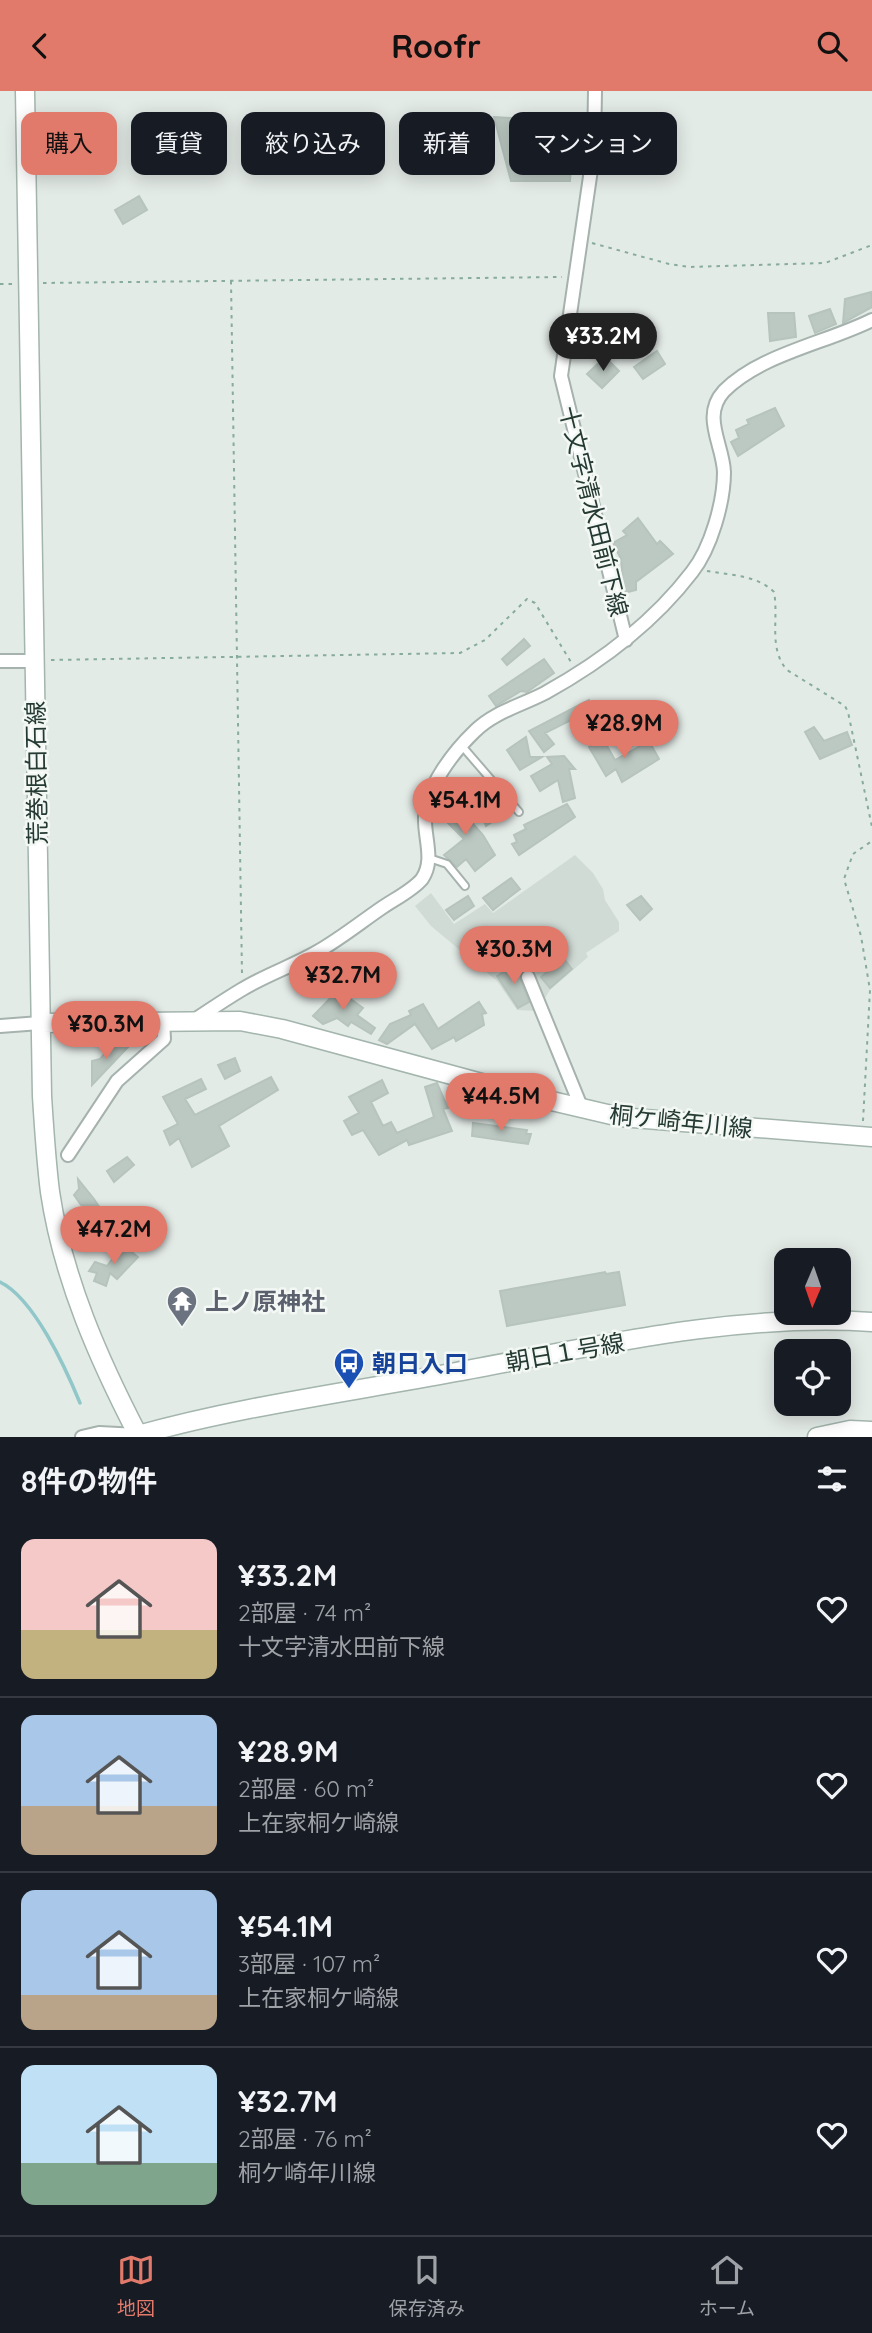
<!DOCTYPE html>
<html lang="ja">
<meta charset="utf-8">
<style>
:root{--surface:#171b24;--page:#20242c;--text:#f1f3f6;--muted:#9ea1a6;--line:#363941;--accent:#e17a6b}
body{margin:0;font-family:Quicksand,"Noto Sans JP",sans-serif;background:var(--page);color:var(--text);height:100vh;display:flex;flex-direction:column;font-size:26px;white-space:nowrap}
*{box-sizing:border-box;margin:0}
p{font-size:23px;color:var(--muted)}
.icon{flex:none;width:38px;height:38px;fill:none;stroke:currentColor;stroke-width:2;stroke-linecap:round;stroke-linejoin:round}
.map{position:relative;height:1346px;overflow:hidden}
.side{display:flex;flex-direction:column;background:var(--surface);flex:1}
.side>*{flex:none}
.top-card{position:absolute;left:21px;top:21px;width:831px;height:63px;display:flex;gap:14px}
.needle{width:46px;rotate:182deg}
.tools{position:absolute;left:774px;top:1157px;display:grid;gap:14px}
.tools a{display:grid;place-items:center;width:77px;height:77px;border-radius:14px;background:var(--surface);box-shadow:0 4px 18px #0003;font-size:35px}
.price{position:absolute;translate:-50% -60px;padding:0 16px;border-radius:24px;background:var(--accent);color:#111;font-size:23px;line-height:46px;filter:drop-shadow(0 2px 4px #0008)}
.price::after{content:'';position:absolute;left:50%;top:42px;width:21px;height:16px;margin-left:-10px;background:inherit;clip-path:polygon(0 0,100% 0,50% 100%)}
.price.active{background:#222;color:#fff}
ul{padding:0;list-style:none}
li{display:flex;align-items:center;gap:21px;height:175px;padding:0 21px}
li+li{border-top:2px solid var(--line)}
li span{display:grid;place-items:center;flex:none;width:196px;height:140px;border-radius:14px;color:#555}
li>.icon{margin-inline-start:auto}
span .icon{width:84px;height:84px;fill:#fffc;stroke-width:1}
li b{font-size:30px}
h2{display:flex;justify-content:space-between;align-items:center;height:84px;padding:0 21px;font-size:30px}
.tag{padding:0 24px;border-radius:14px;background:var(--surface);box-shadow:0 4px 18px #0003;font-size:24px;line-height:63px}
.tag.active{background:var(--accent);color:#111}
header{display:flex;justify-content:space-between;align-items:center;height:91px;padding:0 21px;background:var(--accent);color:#111;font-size:32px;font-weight:700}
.menu{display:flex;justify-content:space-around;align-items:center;height:98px;border-top:2px solid var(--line);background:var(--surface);font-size:19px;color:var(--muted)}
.menu a{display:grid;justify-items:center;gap:4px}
.menu .active{color:var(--accent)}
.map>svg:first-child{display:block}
.built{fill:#d1dbd5}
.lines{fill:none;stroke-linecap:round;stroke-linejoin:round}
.stream{stroke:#92c7c9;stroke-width:3.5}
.building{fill:#bcc8c2;stroke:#b6c4bd;stroke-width:2}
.lane-casing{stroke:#a6b2ad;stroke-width:10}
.street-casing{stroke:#a6b2ad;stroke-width:16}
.secondary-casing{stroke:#a3b5ad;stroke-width:21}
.path{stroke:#87ab9c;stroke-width:2;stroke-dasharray:3.5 5;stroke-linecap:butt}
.lane{stroke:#fff;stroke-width:6}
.street{stroke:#fff;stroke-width:12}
.secondary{stroke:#fff;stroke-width:18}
.labels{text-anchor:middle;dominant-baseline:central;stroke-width:5;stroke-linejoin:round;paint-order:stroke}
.street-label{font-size:24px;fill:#253a32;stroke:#f3f8f5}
.worship-label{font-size:24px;font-weight:bold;fill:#5b616d;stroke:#f3f8f5;text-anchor:start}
.transit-label{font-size:24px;font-weight:bold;fill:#164399;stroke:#f3f8f5;text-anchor:start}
</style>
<header><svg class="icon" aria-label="back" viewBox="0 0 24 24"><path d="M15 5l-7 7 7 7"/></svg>Roofr<svg class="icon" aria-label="search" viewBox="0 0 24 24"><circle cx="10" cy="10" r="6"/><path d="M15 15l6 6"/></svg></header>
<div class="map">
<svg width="872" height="1346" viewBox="0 0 872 1346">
<rect width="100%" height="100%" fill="#e3ebe7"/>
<path class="built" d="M575,764L593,782L603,798L605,809L619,831V840L586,862L588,866L550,899L537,920L517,919L497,890L431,835L415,815L431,802L454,833L485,813L493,822Z"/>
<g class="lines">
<path class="stream" d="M0,1191C34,1207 66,1278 80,1312"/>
</g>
<path class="building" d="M494,26L574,31L570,90H511Z
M139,105L147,119L123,133L115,119Z
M871,201L872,216L843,232L845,208Z
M830,218L836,233L815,242L809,225Z
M768,222H794L796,246L770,250Z
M657,260L665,273L643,288L634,276Z
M605,266L619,280L602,297L587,283Z
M775,317L784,335L738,365L731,351L739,347L736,339L749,333L747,329Z
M638,427L657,453L660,450L673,463L636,491V499L624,502L621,468L613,452L627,444L623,440Z
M524,548L530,555L507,574L502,568Z
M544,568L554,582L527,601L521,600L496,615L489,605Z
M589,609L593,618L545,642L554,653L544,661L529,640Z
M814,636L824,650L847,641L852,654L820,668L805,641Z
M526,646L530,666H542L520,679L507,659Z
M603,648L615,669L649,650L659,668L622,691L616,678L606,685L589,656Z
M564,665L575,678H569L575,707L563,711L558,689L540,700L531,685L552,673L547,666Z
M445,701L483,744L495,764L475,780L466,768L457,776L444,764L464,748L437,721L442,716L438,710Z
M496,703L510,719L486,735L478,715Z
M567,713L575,726L519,764L512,753L517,751L514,744L526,738L524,734Z
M511,787L520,798L493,819L483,807Z
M468,805L474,815L454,829L446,819Z
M641,805L652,818L640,829L627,814Z
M563,867L572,878L550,897L541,886Z
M515,874L529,911L518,917L497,885Z
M338,899L363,917L357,924L375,937L371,943L351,931L348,935L337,927L323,933L313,925Z
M479,911L486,922L482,923L484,934L456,950L454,946L432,958L415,933L387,953L379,949L390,933L411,924L409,920L423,913L438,938Z
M111,955H129L92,994V970L100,968Z
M235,967L240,980L225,988L218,974Z
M271,986L278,999L219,1035L229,1055L192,1076L179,1047L170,1054L164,1040L178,1033L163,1006L201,988L206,998L185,1008L195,1024Z
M382,989L388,1002L371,1011L383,1035L391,1031L397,1042L434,1026L425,996L437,992L448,1017L443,1018L452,1040L409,1054L407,1049L379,1064L363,1039L352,1044L344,1030L359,1022L349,1006Z
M473,1032L527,1039L526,1043H531L528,1053L472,1045Z
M127,1066L134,1074L114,1091L107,1080Z
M78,1088L94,1108L98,1114H81L74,1104L79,1098Z
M123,1154L138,1166L117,1188L110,1182L106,1195L94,1190L97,1182L89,1180L95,1171L107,1175Z
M605,1181L606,1183L619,1181L625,1214L507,1235L500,1200Z"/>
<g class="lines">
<g class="lane-casing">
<path id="lane" d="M462,655L519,721
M429,767L447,773L465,795"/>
</g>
<g class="street-casing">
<path id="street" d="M595,0L594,58L561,285L626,549
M0,570H34
M528,886L582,1018
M196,928C211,918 226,908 241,899C265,884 293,875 317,861C340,848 361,831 383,816C395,808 413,799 422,788C435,769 424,747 425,726C426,696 454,660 475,640C494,621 522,614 545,602C601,571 653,532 692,481C711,457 724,411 724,381C723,353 701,325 724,300C761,263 826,252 872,229
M0,935L40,932
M68,1064L117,990L164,948L163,929
M82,1346L99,1342L138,1344"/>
</g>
<g class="secondary-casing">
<path id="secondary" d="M25,0L42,1005C44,1037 46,1069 50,1101C63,1188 99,1269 139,1346
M40,932L240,930L282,938L522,1003L620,1026L872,1046
M138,1344C242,1315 350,1301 456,1281C593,1256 731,1222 872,1231
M817,1346L850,1339L872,1340"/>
</g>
<path class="path" d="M592,152L669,173L690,176L825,172L872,154
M231,190L242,883
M43,192L562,186
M0,193H13
M707,480C730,484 757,484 774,501C779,528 768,557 787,579L845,615L848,621L872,736
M51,569L460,562L485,549L527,508L535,512L571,571
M863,1030L870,899L861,845L844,788L853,763L872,750"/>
<use href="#lane" class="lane"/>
<use href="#street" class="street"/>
<use href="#secondary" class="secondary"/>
</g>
<defs>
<g id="temple-pin" transform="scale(1.575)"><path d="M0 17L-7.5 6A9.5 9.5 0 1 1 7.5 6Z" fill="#6b7280" stroke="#f3f8f5"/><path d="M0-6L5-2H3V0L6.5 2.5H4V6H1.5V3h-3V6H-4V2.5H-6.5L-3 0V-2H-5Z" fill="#fff"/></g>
<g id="bus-pin" transform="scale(1.575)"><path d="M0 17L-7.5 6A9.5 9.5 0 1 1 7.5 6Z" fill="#1a4fb4" stroke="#f3f8f5"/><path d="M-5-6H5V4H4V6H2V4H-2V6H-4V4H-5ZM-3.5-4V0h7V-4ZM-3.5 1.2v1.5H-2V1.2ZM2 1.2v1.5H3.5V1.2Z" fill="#fff"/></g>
</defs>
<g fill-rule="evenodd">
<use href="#temple-pin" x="182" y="1210"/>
<use href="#bus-pin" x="349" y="1272"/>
</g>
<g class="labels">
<g class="street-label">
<text transform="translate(594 420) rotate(76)">十文字清水田前下線</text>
<text transform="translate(36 682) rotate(-91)">荒巻根白石線</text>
<text transform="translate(681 1030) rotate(6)">桐ケ崎年川線</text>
<text transform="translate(565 1261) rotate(-10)">朝日１号線</text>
</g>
<g class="worship-label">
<text x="205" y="1210">上ノ原神社</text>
</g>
<g class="transit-label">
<text x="372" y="1272">朝日入口</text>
</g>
</g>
</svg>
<div class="tools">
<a><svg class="needle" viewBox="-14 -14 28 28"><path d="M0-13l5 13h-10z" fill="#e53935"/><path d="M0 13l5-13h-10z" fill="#9ea1a6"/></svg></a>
<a><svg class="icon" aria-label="locate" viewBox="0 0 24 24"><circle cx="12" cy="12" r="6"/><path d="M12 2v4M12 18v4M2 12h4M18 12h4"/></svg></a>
</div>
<b class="price active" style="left:603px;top:282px">¥33.2M</b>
<b class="price" style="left:624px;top:669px">¥28.9M</b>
<b class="price" style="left:465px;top:746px">¥54.1M</b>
<b class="price" style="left:514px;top:895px">¥30.3M</b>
<b class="price" style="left:343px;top:921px">¥32.7M</b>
<b class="price" style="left:106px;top:970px">¥30.3M</b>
<b class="price" style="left:501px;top:1042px">¥44.5M</b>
<b class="price" style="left:114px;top:1175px">¥47.2M</b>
<div class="top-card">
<a class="tag active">購入</a>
<a class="tag">賃貸</a>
<a class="tag">絞り込み</a>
<a class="tag">新着</a>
<a class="tag">マンション</a>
</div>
</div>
<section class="side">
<h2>8件の物件<svg class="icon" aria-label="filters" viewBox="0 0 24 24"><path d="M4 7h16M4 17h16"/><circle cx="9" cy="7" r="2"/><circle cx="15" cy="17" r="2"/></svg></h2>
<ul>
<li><span style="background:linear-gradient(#f6c9c9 65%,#c2b280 0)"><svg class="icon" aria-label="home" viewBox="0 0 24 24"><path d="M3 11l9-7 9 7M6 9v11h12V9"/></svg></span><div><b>¥33.2M</b><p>2部屋 · 74 m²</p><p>十文字清水田前下線</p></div><svg class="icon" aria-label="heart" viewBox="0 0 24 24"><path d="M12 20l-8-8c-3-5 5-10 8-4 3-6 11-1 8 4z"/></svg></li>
<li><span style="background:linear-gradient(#a9c7e8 65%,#b9a48a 0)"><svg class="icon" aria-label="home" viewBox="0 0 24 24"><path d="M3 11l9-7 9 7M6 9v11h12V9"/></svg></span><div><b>¥28.9M</b><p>2部屋 · 60 m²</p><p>上在家桐ケ崎線</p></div><svg class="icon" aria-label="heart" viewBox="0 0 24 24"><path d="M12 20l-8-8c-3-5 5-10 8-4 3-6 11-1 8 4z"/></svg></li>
<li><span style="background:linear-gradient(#a9c7e8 75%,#b9a48a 0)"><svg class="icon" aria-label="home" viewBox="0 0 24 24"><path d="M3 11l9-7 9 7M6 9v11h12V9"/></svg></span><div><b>¥54.1M</b><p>3部屋 · 107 m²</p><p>上在家桐ケ崎線</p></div><svg class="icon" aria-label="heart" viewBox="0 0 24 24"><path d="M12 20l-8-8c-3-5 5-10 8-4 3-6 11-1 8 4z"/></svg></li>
<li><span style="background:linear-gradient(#bfe0f5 70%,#7fa58c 0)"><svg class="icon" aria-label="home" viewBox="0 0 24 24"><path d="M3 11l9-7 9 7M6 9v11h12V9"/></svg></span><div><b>¥32.7M</b><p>2部屋 · 76 m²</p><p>桐ケ崎年川線</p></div><svg class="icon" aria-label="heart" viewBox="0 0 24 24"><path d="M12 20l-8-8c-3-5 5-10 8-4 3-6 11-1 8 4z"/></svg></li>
</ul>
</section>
<nav class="menu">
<a class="active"><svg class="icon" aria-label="map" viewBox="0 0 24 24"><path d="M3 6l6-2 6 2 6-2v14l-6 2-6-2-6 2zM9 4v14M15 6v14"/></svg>地図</a>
<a><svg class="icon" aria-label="saved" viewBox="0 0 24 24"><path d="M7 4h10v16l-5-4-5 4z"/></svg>保存済み</a>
<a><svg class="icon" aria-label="home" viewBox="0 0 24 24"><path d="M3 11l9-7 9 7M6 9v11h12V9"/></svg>ホーム</a>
</nav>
